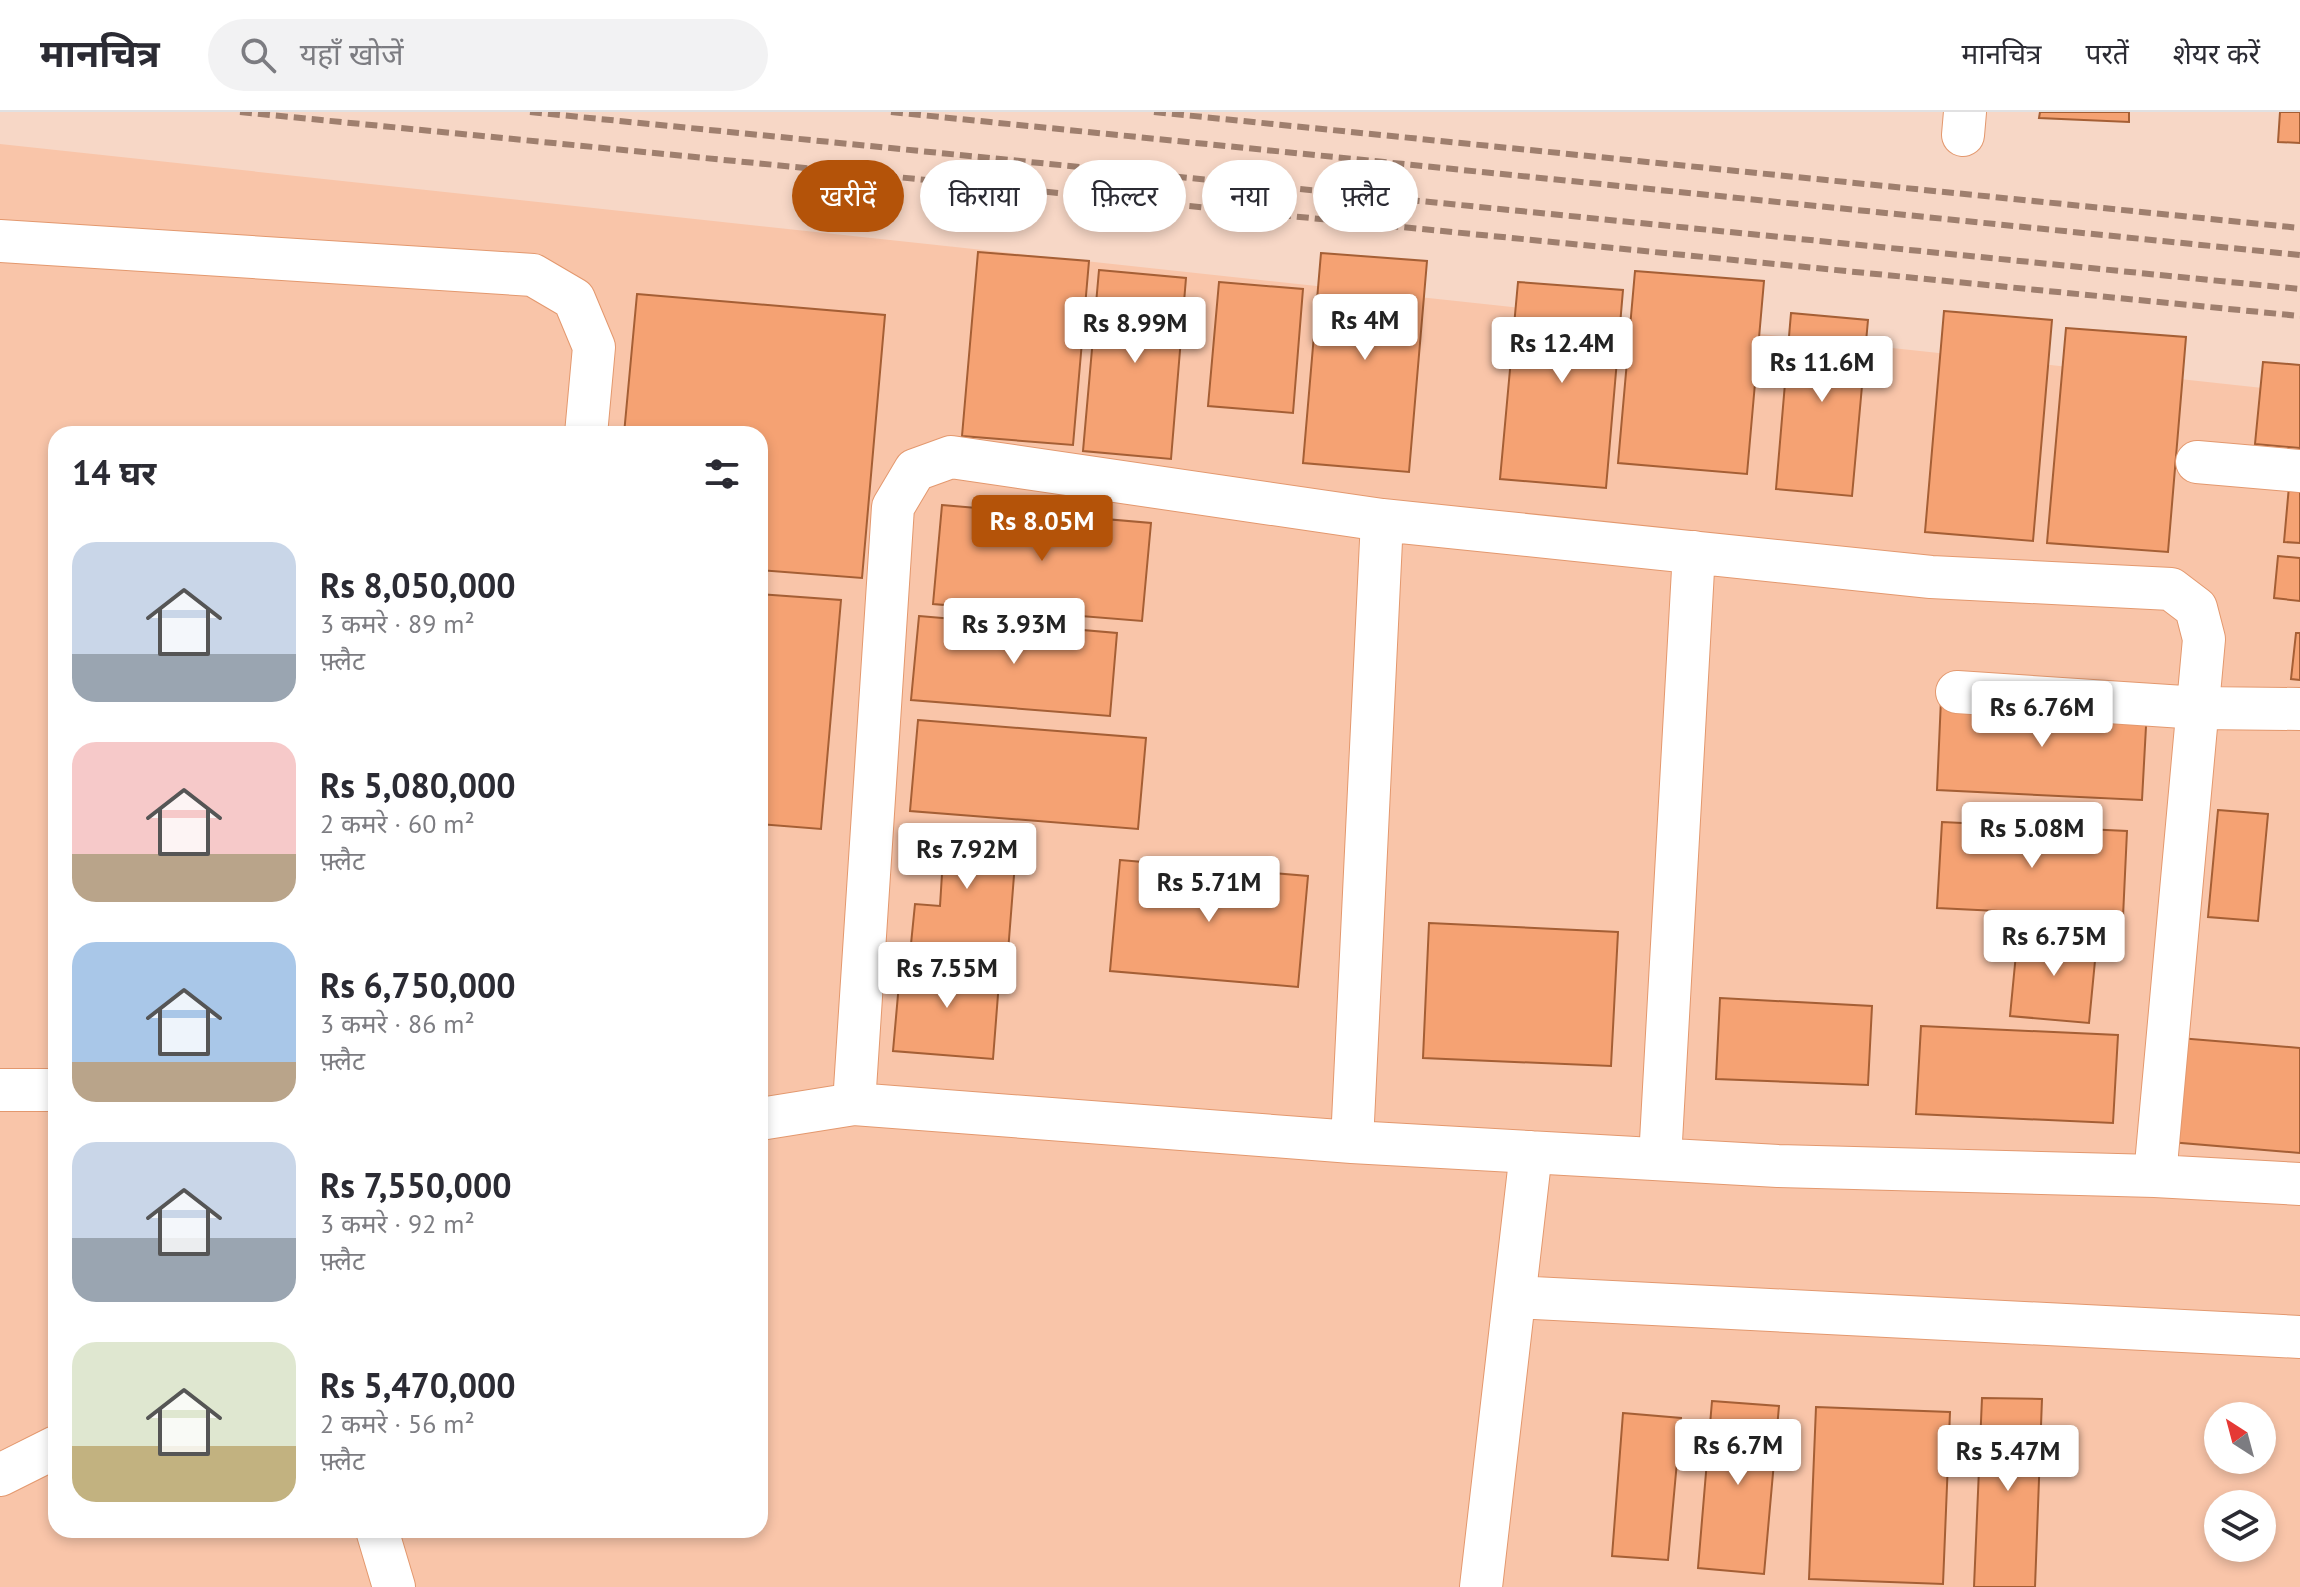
<!DOCTYPE html>
<html lang="hi">
<meta charset="utf-8">
<style>
:root{--surface:#fff;--page:#f2f2f3;--text:#2b2b33;--muted:#7c7c81;--line:#e1e1e2;--accent:#b45309}
body{margin:0;font-family:"PT Sans","Noto Sans Devanagari",sans-serif;background:var(--page);color:var(--text);height:100vh;display:flex;flex-direction:column;font-size:30px;white-space:nowrap}
*{box-sizing:border-box;margin:0}
p{font-size:26px;color:var(--muted)}
.icon{flex:none;width:44px;height:44px;fill:none;stroke:currentColor;stroke-width:2;stroke-linecap:round;stroke-linejoin:round}
.map{position:relative;flex:1;overflow:hidden}
.panel{position:absolute;left:48px;top:314px;width:720px;height:1112px;display:flex;flex-direction:column;background:var(--surface);border-radius:24px;box-shadow:0 4px 12px #0003}
.panel>*{flex:none}
.banner{position:absolute;left:792px;top:48px;width:760px;height:72px;display:flex;gap:16px}
.needle{width:52px;rotate:324deg}
.fabs{position:absolute;left:2204px;top:1290px;display:grid;gap:16px}
.fabs a{display:grid;place-items:center;width:72px;height:72px;border-radius:50%;background:var(--surface);box-shadow:0 4px 12px #0003;font-size:40px}
.price{position:absolute;translate:-50% -68px;padding:0 18px;border-radius:8px;background:#fff;color:#222;font-size:26px;line-height:52px;filter:drop-shadow(0 2px 4px #0008)}
.price::after{content:'';position:absolute;left:50%;top:48px;width:24px;height:18px;margin-left:-12px;background:inherit;clip-path:polygon(0 0,100% 0,50% 100%)}
.price.on{background:var(--accent);color:#fff}
ul{padding:0;list-style:none}
li{display:flex;align-items:center;gap:24px;height:200px;padding:0 24px}
li span{display:grid;place-items:center;flex:none;width:224px;height:160px;border-radius:24px;color:#555}
li>.icon{margin-inline-start:auto}
span .icon{width:96px;height:96px;fill:#fffc;stroke-width:1}
li b{font-size:34px}
h2{display:flex;justify-content:space-between;align-items:center;height:96px;padding:0 24px;font-size:34px}
.tag{padding:0 28px;border-radius:36px;background:var(--surface);box-shadow:0 4px 12px #0003;font-size:28px;line-height:72px}
.tag.on{background:var(--accent);color:#fff}
header{display:flex;align-items:center;gap:48px;box-sizing:border-box;height:112px;padding:0 40px;background:var(--surface);border-bottom:2px solid var(--line)}
header strong{font-size:38px}
nav{display:flex;gap:44px;margin-inline-start:auto;font-size:28px}
.search{width:560px;height:72px;background:var(--page);display:flex;align-items:center;gap:20px;box-sizing:border-box;padding:0 28px;border-radius:44px;color:var(--muted);font-size:30px}
.map>svg:first-child{display:block}
.built{fill:#f9c5a9;fill-rule:evenodd}
.building{fill:#f5a273;stroke:#a55f35;stroke-width:2}
.lines{fill:none;stroke-linecap:round;stroke-linejoin:round}
.minor-casing{stroke:#e3986e;stroke-width:44}
.minor{stroke:#fff;stroke-width:42}
.rail{stroke:#9f7f6e;stroke-width:6;stroke-dasharray:12 6;stroke-linecap:butt}
</style>
<header>
<strong>मानचित्र</strong>
<div class="search"><svg class="icon" aria-label="search" viewBox="0 0 24 24"><circle cx="10" cy="10" r="6"/><path d="M15 15l6 6"/></svg>यहाँ खोजें</div>
<nav><a>मानचित्र</a><a>परतें</a><a>शेयर करें</a></nav>
</header>
<div class="map">
<svg width="2300" height="1475" viewBox="0 0 2300 1475">
<rect width="100%" height="100%" fill="#f7d7c6"/>
<path class="built" d="M0,32L2300,280V1475H0ZM56,322H760V1418H56ZM2218,1304H2262V1348H2218ZM2218,1392H2262V1436H2218Z"/>
<path class="building" d="M2040,0H2129V10L2039,6Z
M2280,0H2300V31L2278,30Z
M978,140L1089,149L1073,333L962,324Z
M1321,141L1427,149L1409,360L1303,351Z
M1099,158L1186,166L1171,347L1083,339Z
M1635,159L1764,169L1747,362L1618,351Z
M1219,170L1303,177L1293,301L1208,294Z
M1518,170L1623,178L1606,376L1500,367Z
M637,182L885,203L862,466L760,458V322H624Z
M1944,199L2052,208L2033,429L1925,420Z
M1791,201L1868,208L1852,384L1776,377Z
M2066,216L2186,225L2168,440L2047,431Z
M2263,250L2300,253V336L2255,332Z
M2289,374L2300,375V431L2284,430Z
M942,393L1151,411L1142,509L933,492Z
M2278,444L2300,446V489L2274,486Z
M760,482L841,488L821,717L760,712Z
M919,504L1117,521L1110,604L911,588Z
M2296,521H2300V568L2291,567Z
M1941,587L2147,596L2142,688L1937,678Z
M918,608L1146,626L1138,717L910,699Z
M2218,698L2268,702L2258,809L2208,805Z
M1942,710L2127,719L2123,805L1937,796Z
M922,717L1017,725L1008,840L911,832L915,792L940,794L942,762L918,760Z
M1120,748L1308,764L1298,875L1110,859Z
M1429,811L1618,820L1611,954L1423,946Z
M2018,821L2097,828L2089,911L2010,904Z
M901,849L1000,857L993,947L893,939Z
M1720,886L1872,894L1868,973L1716,967Z
M1921,914L2118,923L2113,1011L1916,1002Z
M2179,926L2300,936V1041L2170,1030Z
M1982,1286L2042,1287L2035,1475H1974Z
M1712,1289L1779,1294L1764,1462L1698,1456Z
M1816,1295L1950,1300L1943,1472L1809,1467Z
M1623,1301L1681,1306L1668,1448L1612,1444Z"/>
<g class="lines">
<g class="minor-casing">
<path id="minor" d="M1963,23L1965,0
M0,129L533,163L574,187L594,235L586,322
M2197,350L2300,359
M1957,580L2199,596L2300,597
M0,978H56
M854,992L893,395L915,358L951,345L1382,408L1931,465L2171,477L2196,496L2204,527L2155,1064
M760,1007L854,992L1352,1030L1778,1054L2155,1064L2300,1072
M1352,1030L1382,408
M1660,1047L1694,440
M1515,1185L2300,1225
M0,1363L56,1335
M377,1418L394,1475
M1481,1475L1531,1040"/>
</g>
<use href="#minor" class="minor"/>
<path class="rail" d="M240,0L2300,204
M530,0L2300,177
M891,0L2300,143
M1154,0L2300,116"/>
</g>
</svg>
<div class="fabs">
<a><svg class="needle" viewBox="-14 -14 28 28"><path d="M0-13l5 13h-10z" fill="#e53935"/><path d="M0 13l5-13h-10z" fill="#7c7c81"/></svg></a>
<a><svg class="icon" aria-label="layers" viewBox="0 0 24 24"><path d="M12 4l9 5-9 5-9-5zM3 14l9 5 9-5"/></svg></a>
</div>
<b class="price" style="left:1365px;top:250px">Rs 4M</b>
<b class="price" style="left:1135px;top:253px">Rs 8.99M</b>
<b class="price" style="left:1562px;top:273px">Rs 12.4M</b>
<b class="price" style="left:1822px;top:292px">Rs 11.6M</b>
<b class="price on" style="left:1042px;top:451px">Rs 8.05M</b>
<b class="price" style="left:1014px;top:554px">Rs 3.93M</b>
<b class="price" style="left:2042px;top:637px">Rs 6.76M</b>
<b class="price" style="left:2032px;top:758px">Rs 5.08M</b>
<b class="price" style="left:967px;top:779px">Rs 7.92M</b>
<b class="price" style="left:1209px;top:812px">Rs 5.71M</b>
<b class="price" style="left:2054px;top:866px">Rs 6.75M</b>
<b class="price" style="left:947px;top:898px">Rs 7.55M</b>
<b class="price" style="left:1738px;top:1375px">Rs 6.7M</b>
<b class="price" style="left:2008px;top:1381px">Rs 5.47M</b>
<div class="banner">
<a class="tag on">खरीदें</a>
<a class="tag">किराया</a>
<a class="tag">फ़िल्टर</a>
<a class="tag">नया</a>
<a class="tag">फ़्लैट</a>
</div>
<section class="panel">
<h2>14 घर<svg class="icon" aria-label="filters" viewBox="0 0 24 24"><path d="M4 7h16M4 17h16"/><circle cx="9" cy="7" r="2"/><circle cx="15" cy="17" r="2"/></svg></h2>
<ul>
<li><span style="background:linear-gradient(#c9d6e8 70%,#9aa5b1 0)"><svg class="icon" aria-label="home" viewBox="0 0 24 24"><path d="M3 11l9-7 9 7M6 9v11h12V9"/></svg></span><div><b>Rs 8,050,000</b><p>3 कमरे · 89 m²</p><p>फ़्लैट</p></div></li>
<li><span style="background:linear-gradient(#f6c9c9 70%,#b9a48a 0)"><svg class="icon" aria-label="home" viewBox="0 0 24 24"><path d="M3 11l9-7 9 7M6 9v11h12V9"/></svg></span><div><b>Rs 5,080,000</b><p>2 कमरे · 60 m²</p><p>फ़्लैट</p></div></li>
<li><span style="background:linear-gradient(#a9c7e8 75%,#b9a48a 0)"><svg class="icon" aria-label="home" viewBox="0 0 24 24"><path d="M3 11l9-7 9 7M6 9v11h12V9"/></svg></span><div><b>Rs 6,750,000</b><p>3 कमरे · 86 m²</p><p>फ़्लैट</p></div></li>
<li><span style="background:linear-gradient(#c9d6e8 60%,#9aa5b1 0)"><svg class="icon" aria-label="home" viewBox="0 0 24 24"><path d="M3 11l9-7 9 7M6 9v11h12V9"/></svg></span><div><b>Rs 7,550,000</b><p>3 कमरे · 92 m²</p><p>फ़्लैट</p></div></li>
<li><span style="background:linear-gradient(#dfe7d0 65%,#c2b280 0)"><svg class="icon" aria-label="home" viewBox="0 0 24 24"><path d="M3 11l9-7 9 7M6 9v11h12V9"/></svg></span><div><b>Rs 5,470,000</b><p>2 कमरे · 56 m²</p><p>फ़्लैट</p></div></li>
</ul>
</section>
</div>
